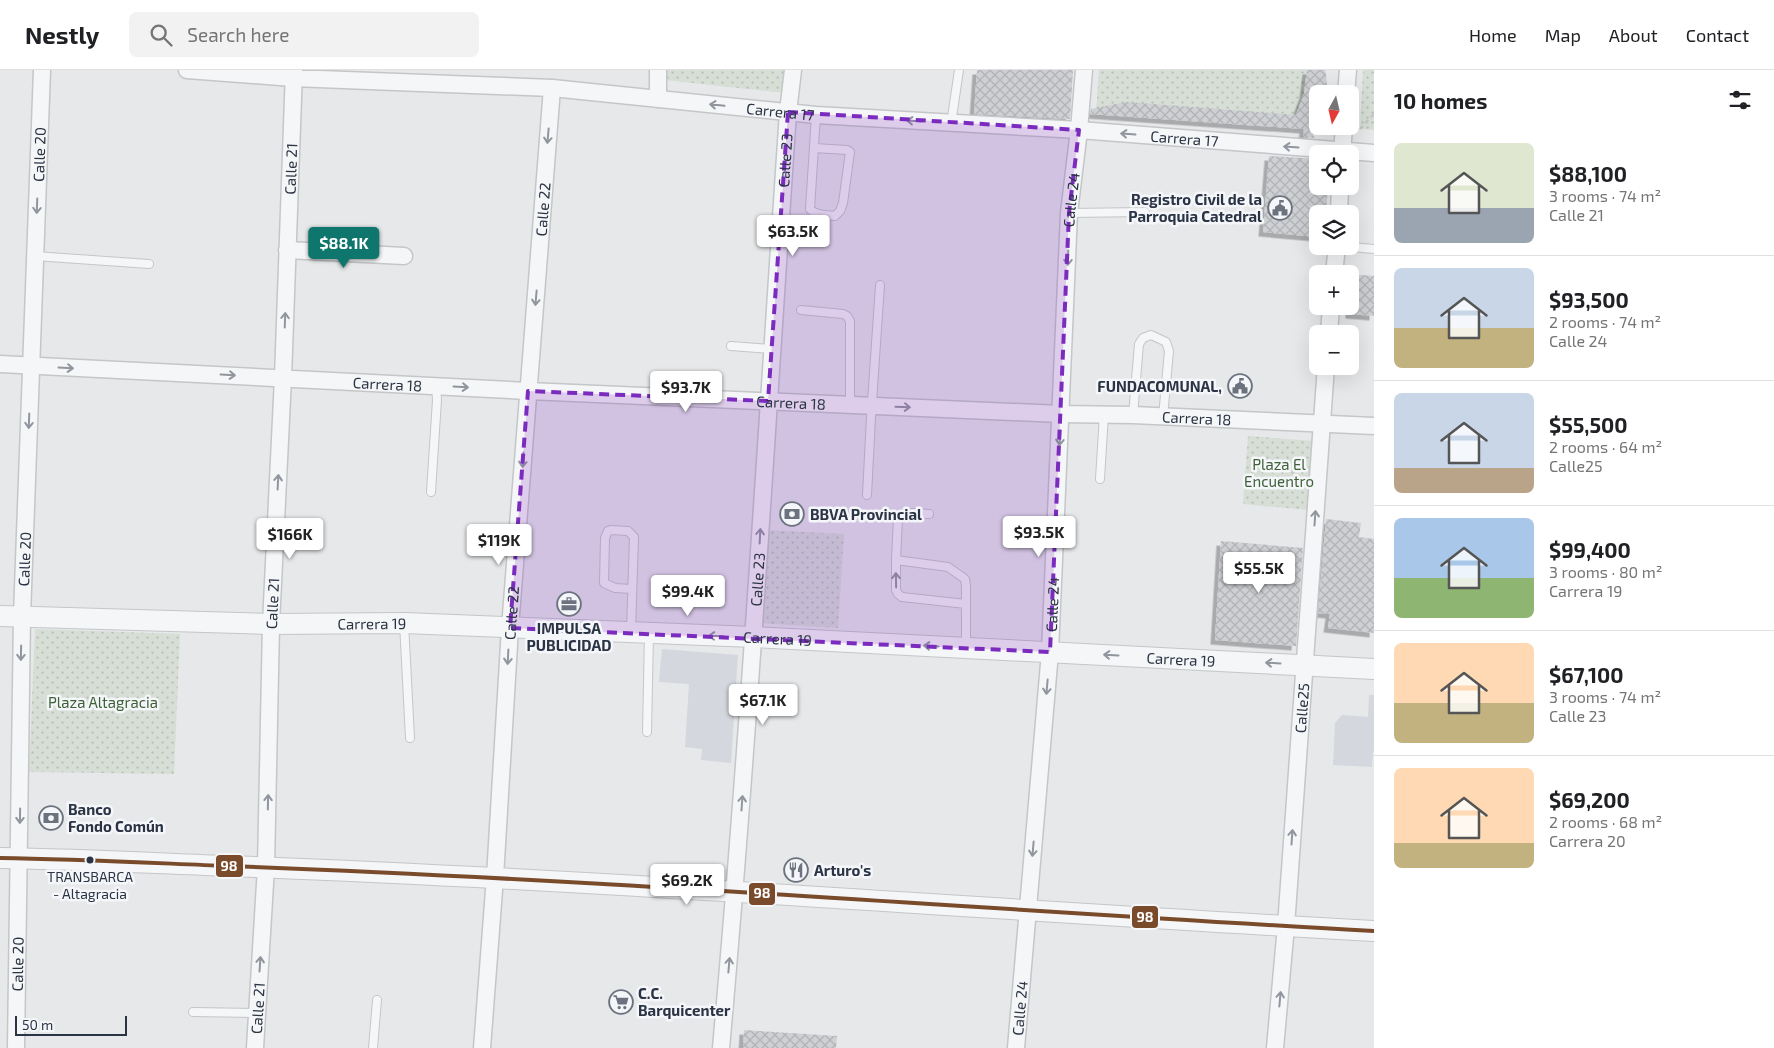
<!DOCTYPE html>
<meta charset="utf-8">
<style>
:root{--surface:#fff;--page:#f2f2f2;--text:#202124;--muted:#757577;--line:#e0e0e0;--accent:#0f766e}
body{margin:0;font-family:"Exo 2",sans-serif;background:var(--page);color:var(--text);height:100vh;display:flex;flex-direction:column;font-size:19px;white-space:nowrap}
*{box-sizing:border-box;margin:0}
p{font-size:16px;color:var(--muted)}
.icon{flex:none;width:28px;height:28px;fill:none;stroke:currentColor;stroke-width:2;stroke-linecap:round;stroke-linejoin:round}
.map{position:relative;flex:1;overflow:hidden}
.panel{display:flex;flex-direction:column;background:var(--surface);width:400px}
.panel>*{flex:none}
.needle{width:32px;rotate:188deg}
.controls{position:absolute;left:1309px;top:15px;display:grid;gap:10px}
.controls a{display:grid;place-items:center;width:50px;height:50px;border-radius:8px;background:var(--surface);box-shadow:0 5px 20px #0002;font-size:25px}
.scale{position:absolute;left:15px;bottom:12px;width:112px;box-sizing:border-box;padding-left:5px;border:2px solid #2b3445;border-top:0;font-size:14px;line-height:18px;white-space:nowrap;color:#2b3445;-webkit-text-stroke:4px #f4f6f9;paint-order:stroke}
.price{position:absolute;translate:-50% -42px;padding:0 11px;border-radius:5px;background:#fff;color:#222;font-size:16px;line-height:32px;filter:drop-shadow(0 1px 2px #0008)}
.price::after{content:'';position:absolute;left:50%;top:30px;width:15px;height:11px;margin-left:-8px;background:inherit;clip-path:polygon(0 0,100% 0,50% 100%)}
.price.on{background:var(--accent);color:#fff}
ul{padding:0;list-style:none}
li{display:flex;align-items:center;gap:15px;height:125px;padding:0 20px}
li+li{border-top:1px solid var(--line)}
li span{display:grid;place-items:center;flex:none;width:140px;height:100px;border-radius:8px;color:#555}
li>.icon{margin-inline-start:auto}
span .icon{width:60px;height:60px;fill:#fffc;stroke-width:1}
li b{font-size:21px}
h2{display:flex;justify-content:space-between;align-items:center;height:60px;padding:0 20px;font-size:21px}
header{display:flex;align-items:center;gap:30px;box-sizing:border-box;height:70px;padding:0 25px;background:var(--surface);border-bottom:1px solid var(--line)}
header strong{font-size:24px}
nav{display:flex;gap:28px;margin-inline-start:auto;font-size:18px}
.search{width:350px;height:45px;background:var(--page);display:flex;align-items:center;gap:12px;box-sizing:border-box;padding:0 18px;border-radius:8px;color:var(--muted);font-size:19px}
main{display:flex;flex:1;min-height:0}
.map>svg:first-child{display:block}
.built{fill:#d4d7dd}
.grass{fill:url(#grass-dots)}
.building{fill:url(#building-cross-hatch);filter:url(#shadow)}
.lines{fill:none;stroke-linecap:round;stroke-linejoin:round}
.service-casing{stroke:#c4c6c8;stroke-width:10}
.minor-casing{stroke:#c4c6c8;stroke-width:19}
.tertiary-casing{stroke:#c4c6c8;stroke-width:22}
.path{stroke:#c5c6ca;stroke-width:2.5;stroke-dasharray:4 4;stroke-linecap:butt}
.service{stroke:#f5f6f7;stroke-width:8}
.minor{stroke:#f5f6f7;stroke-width:16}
.tertiary{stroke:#f5f6f7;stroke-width:20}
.bus-1-casing{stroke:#f4f6f9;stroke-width:8}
.bus-1{stroke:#7a4b2a;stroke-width:4}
.oneway{stroke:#90959e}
.marked{fill:#7b2cbf;fill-opacity:0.2;stroke:#7b2cbf;stroke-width:4;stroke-dasharray:10 6;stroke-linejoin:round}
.bus-dot{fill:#2b3445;stroke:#f4f6f9;stroke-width:2}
.labels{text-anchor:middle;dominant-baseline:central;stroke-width:5;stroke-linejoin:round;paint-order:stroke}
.bus-label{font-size:14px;fill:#2b3445;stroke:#f4f6f9}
.street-label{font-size:15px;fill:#2b3445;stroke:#f4f6f9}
.poi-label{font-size:15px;font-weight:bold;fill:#2b3445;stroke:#f4f6f9;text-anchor:start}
.park-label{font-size:15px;fill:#3f6138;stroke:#f4f6f9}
.line-badge{stroke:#f4f6f9;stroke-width:2}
.badge-label{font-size:14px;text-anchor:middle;font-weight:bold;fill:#fff}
</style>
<header>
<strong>Nestly</strong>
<div class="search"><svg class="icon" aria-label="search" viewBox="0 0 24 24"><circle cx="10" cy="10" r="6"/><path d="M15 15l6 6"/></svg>Search here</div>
<nav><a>Home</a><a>Map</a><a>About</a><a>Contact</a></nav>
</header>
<main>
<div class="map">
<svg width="1374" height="978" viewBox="0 0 1374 978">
<defs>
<pattern id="grass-dots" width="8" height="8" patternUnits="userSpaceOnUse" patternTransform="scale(1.25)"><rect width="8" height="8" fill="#d6ded6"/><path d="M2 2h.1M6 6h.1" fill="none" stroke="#b8bfb9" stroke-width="1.8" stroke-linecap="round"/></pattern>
<pattern id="building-cross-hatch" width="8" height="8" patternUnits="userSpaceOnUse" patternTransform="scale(1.25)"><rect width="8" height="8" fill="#ced0d3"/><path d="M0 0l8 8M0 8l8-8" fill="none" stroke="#b1b3b6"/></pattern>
<filter id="shadow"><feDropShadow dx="-4.5" dy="4.5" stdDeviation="0" flood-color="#0004"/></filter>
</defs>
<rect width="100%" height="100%" fill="#e6e8ea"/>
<path class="built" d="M662,579L738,585L731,693L701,690L702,679L685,677L689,614L659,612Z
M1369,625H1374V681L1373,682L1372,697L1333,695L1335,653L1342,645L1368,647Z"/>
<path class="grass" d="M666,0H789L786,23L665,10Z
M1099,0H1325L1328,20L1318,24V56H1322L1321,60L1096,44Z
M1363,0H1374V60L1360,59Z
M1248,366L1315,371L1309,440L1243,434Z
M765,460L844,464L838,558L758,553Z
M35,559L180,564L174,704L29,702Z"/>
<path class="building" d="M977,0H1073L1070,49L974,44Z
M1307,0H1325L1326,5L1328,24H1318V60H1310L1315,68L1303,67L1304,59L1090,44L1091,39L1126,32L1296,45L1304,24Z
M1269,86L1318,89V116H1328L1326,144H1318V167L1263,162Z
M1350,204L1374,206V246L1350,244Z
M1326,449L1361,453L1359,467L1374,469V563L1328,558L1330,544L1318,543Z
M1221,471L1303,478L1296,576L1215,570Z
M744,960L837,966L836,978H743Z"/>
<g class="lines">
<g class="service-casing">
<path id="service" d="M951,54L959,0
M814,78L847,80L850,82L843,133L840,141L835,146C827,145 816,146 810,139L816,45
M1069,143L1145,142
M1340,176L1374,179
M35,186L149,194
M801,240L843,244L847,246L850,251V334
M731,276L772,279
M1133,345L1139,274L1143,268L1151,265L1166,272L1169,281L1163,347
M1100,409L1104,344
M431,422L437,330L436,316
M867,425L871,347L880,215
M896,490L898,448C908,441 918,443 929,444
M966,534L902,527L898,524L896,520V490L948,497L965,509L966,516V576
M404,553L410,668
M631,561L634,467L628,461L611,460L608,461L605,468L604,513L615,518L632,519
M647,662L649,563
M193,942L256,943
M373,978L377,930"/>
</g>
<g class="minor-casing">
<g id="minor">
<path id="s1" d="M187,0L293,8L552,18L816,45L1079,60L1374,83"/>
<path d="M1346,24L1348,0"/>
<path d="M658,29V0"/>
<path d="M1342,84L1344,56"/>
<path d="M1339,144L1340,116"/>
<path d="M287,180L404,186"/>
<path d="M1334,204L1337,176"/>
<path d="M1329,264L1331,236"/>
<path id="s2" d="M0,294L528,321L1061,344L1133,345L1374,356"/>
<path id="s3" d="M16,978L22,546L42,0"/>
<path id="s4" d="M255,978L266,797L271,554L283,308L294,0"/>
<path id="s5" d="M482,978L495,807L510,558L552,18"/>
<path id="s6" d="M721,978C749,666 767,354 788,42L793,0"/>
<path id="s7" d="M1016,978L1050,582L1069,143L1079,60L1084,0"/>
<path id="s8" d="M1275,978L1286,856L1326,296"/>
</g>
</g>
<g class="tertiary-casing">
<g id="tertiary">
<path id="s9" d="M0,546L271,554L404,553L754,567L1374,599"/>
<path d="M0,788C76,789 152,793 228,796C610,810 992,840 1374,861"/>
</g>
</g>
<path class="path" d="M1360,59L1374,44"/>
<use href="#service" class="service"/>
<use href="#minor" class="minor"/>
<use href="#tertiary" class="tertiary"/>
<g class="bus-1-casing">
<path id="bus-1" d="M0,788C76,789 152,793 228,796C610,810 992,840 1374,861"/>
</g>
<use href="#bus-1" class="bus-1"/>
</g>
<defs><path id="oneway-shaft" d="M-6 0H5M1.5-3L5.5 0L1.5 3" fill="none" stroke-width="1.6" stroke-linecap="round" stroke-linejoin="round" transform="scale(1.25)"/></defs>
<g class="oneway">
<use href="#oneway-shaft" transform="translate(717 35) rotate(-174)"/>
<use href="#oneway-shaft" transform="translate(914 51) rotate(-176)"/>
<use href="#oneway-shaft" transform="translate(1128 64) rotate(-176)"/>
<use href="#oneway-shaft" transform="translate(548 66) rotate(95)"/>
<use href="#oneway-shaft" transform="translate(1291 77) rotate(-176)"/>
<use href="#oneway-shaft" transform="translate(37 136) rotate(92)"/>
<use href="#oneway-shaft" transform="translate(1068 188) rotate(92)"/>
<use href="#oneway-shaft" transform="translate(536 228) rotate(95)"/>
<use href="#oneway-shaft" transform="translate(285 250) rotate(-88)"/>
<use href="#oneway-shaft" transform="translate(66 298) rotate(3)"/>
<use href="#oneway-shaft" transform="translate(228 305) rotate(3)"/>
<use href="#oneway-shaft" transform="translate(461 317) rotate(3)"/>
<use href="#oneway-shaft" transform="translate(903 337) rotate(2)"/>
<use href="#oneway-shaft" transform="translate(29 351) rotate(92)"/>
<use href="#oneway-shaft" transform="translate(1060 368) rotate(93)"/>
<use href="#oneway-shaft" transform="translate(523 390) rotate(94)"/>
<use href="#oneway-shaft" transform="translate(278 412) rotate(-87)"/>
<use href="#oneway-shaft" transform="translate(1315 448) rotate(-86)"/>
<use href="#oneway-shaft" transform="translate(760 466) rotate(-87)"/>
<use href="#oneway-shaft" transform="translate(896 510) rotate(-91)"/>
<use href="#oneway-shaft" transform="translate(716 566) rotate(-178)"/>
<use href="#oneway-shaft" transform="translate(931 576) rotate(-177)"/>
<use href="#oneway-shaft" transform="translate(21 583) rotate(91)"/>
<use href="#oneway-shaft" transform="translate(1111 585) rotate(-177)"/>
<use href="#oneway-shaft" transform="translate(508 587) rotate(93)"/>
<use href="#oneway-shaft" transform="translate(1273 593) rotate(-177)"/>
<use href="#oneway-shaft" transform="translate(1047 617) rotate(95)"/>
<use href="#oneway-shaft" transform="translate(268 732) rotate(-89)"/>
<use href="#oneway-shaft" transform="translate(742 733) rotate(-86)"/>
<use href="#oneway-shaft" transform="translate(20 746) rotate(91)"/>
<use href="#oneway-shaft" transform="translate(1292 767) rotate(-86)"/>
<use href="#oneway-shaft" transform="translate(1033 779) rotate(95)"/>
<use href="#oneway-shaft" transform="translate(260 894) rotate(-86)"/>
<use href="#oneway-shaft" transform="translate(729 895) rotate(-85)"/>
<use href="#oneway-shaft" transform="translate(1280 929) rotate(-85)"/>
</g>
<path class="marked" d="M788,42L1079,60L1069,143L1050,582L510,558L528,321L768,331Z"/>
<defs>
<g id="civic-ring" transform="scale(1.25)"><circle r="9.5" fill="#f4f6f9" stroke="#6c737f" stroke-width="1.5"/><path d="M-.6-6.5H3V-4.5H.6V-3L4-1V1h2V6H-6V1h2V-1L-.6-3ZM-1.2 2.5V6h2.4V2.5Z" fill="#6c737f"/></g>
<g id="bank-ring" transform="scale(1.25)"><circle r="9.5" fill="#f4f6f9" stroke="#6c737f" stroke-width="1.5"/><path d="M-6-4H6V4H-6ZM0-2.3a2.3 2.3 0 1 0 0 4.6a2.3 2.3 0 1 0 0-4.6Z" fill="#6c737f"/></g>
<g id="office-ring" transform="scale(1.25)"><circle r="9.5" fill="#f4f6f9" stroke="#6c737f" stroke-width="1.5"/><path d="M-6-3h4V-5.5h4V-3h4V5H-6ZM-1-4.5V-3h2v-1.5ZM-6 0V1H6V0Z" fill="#6c737f"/></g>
<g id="restaurant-ring" transform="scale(1.25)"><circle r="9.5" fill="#f4f6f9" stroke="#6c737f" stroke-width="1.5"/><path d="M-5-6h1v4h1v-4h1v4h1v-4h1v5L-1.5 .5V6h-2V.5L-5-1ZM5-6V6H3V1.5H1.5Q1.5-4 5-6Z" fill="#6c737f"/></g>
<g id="supermarket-ring" transform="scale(1.25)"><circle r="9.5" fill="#f4f6f9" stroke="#6c737f" stroke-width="1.5"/><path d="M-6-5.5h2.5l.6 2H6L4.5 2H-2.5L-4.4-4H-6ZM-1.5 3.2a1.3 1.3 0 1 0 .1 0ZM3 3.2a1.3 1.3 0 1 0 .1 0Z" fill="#6c737f"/></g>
</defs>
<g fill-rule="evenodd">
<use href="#civic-ring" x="1280" y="138"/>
<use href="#civic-ring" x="1240" y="316"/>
<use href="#bank-ring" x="792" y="444"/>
<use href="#office-ring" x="569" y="534"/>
<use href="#bank-ring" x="51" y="748"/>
<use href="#restaurant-ring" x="796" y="800"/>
<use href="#supermarket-ring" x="621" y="932"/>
</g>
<circle class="bus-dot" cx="90" cy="790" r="4.5"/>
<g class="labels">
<g class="bus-label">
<text x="90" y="806">TRANSBARCA<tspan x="90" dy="17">- Altagracia</tspan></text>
</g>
<g class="street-label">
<text stroke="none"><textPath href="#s1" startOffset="595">Carrera 17</textPath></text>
<text stroke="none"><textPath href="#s1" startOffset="1000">Carrera 17</textPath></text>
<text stroke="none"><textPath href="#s3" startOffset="894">Calle 20</textPath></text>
<text stroke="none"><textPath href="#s6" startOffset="890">Calle 23</textPath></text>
<text stroke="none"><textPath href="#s4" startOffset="880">Calle 21</textPath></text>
<text stroke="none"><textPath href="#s7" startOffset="850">Calle 24</textPath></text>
<text stroke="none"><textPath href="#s5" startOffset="841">Calle 22</textPath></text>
<text stroke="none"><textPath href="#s2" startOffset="388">Carrera 18</textPath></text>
<text stroke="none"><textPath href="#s2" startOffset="792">Carrera 18</textPath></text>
<text stroke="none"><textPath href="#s2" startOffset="1198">Carrera 18</textPath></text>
<text stroke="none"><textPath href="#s3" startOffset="489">Calle 20</textPath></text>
<text stroke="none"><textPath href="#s6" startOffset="470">Calle 23</textPath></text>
<text stroke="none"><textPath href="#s4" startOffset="445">Calle 21</textPath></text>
<text stroke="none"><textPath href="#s7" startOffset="445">Calle 24</textPath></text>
<text stroke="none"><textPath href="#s5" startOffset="436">Calle 22</textPath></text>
<text stroke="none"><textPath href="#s9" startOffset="372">Carrera 19</textPath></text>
<text stroke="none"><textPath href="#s9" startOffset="778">Carrera 19</textPath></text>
<text stroke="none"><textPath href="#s9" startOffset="1182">Carrera 19</textPath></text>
<text stroke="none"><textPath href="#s8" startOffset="341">Calle25</textPath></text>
<text stroke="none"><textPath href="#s3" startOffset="84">Calle 20</textPath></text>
<text stroke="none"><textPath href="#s7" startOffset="40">Calle 24</textPath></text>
<text stroke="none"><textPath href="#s4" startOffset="40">Calle 21</textPath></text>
</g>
<g class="poi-label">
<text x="1262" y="129" text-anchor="end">Registro Civil de la<tspan x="1262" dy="17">Parroquia Catedral</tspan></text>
<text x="1222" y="316" text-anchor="end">FUNDACOMUNAL,</text>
<text x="810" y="444">BBVA Provincial</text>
<text x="569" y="558" text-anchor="middle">IMPULSA<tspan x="569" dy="17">PUBLICIDAD</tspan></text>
<text x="68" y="739">Banco<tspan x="68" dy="17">Fondo Común</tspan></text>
<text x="814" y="800">Arturo's</text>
<text x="638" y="923">C.C.<tspan x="638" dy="17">Barquicenter</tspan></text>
</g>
<g class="park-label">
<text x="1279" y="394">Plaza El<tspan x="1279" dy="17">Encuentro</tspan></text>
<text x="103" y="632">Plaza Altagracia</text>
</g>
</g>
<g class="line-badge">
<rect x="215" y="784" width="29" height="24" rx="5" fill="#7a4b2a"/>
<rect x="748" y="812" width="28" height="24" rx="5" fill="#7a4b2a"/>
<rect x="1131" y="835" width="28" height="24" rx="5" fill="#7a4b2a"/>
</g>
<g class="badge-label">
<text x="229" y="801">98</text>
<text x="762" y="828">98</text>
<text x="1145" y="852">98</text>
</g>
</svg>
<div class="controls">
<a><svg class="needle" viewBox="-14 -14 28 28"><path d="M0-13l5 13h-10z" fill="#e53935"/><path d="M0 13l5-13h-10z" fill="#757577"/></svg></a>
<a><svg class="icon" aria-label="locate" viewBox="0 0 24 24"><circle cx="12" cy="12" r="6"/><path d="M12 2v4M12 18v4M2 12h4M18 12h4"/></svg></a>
<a><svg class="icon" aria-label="layers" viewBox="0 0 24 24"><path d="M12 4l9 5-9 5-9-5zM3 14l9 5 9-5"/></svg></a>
<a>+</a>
<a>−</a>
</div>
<div class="scale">50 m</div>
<b class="price" style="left:793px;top:187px">$63.5K</b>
<b class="price on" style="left:344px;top:199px">$88.1K</b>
<b class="price" style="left:686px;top:343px">$93.7K</b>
<b class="price" style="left:1039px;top:488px">$93.5K</b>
<b class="price" style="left:290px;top:490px">$166K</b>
<b class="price" style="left:499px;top:496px">$119K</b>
<b class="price" style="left:1259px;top:524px">$55.5K</b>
<b class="price" style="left:688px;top:547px">$99.4K</b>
<b class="price" style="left:763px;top:656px">$67.1K</b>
<b class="price" style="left:687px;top:836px">$69.2K</b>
</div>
<section class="panel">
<h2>10 homes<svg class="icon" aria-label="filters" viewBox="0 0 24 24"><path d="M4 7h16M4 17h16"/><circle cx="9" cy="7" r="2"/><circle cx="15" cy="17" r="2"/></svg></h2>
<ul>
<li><span style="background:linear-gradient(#dfe7d0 65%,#9aa5b1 0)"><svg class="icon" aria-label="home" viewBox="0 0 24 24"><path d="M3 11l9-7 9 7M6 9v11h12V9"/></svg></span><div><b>$88,100</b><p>3 rooms · 74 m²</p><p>Calle 21</p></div></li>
<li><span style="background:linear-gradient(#c9d6e8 60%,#c2b280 0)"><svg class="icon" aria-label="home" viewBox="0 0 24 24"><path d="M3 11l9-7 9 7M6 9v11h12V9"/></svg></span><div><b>$93,500</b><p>2 rooms · 74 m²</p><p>Calle 24</p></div></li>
<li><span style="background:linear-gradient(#c9d6e8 75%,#b9a48a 0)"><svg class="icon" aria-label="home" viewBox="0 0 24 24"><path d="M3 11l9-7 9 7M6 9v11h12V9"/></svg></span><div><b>$55,500</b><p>2 rooms · 64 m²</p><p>Calle25</p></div></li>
<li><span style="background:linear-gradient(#a9c7e8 60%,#8fb573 0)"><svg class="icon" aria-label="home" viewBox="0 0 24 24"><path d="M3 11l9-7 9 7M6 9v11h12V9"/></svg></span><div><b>$99,400</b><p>3 rooms · 80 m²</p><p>Carrera 19</p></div></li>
<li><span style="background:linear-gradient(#ffd9b3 60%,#c2b280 0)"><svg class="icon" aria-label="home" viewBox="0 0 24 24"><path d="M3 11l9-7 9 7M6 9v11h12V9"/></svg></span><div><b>$67,100</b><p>3 rooms · 74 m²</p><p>Calle 23</p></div></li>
<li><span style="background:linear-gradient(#ffd9b3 75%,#c2b280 0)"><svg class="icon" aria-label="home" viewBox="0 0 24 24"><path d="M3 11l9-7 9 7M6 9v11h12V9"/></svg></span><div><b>$69,200</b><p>2 rooms · 68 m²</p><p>Carrera 20</p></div></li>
</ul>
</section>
</main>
